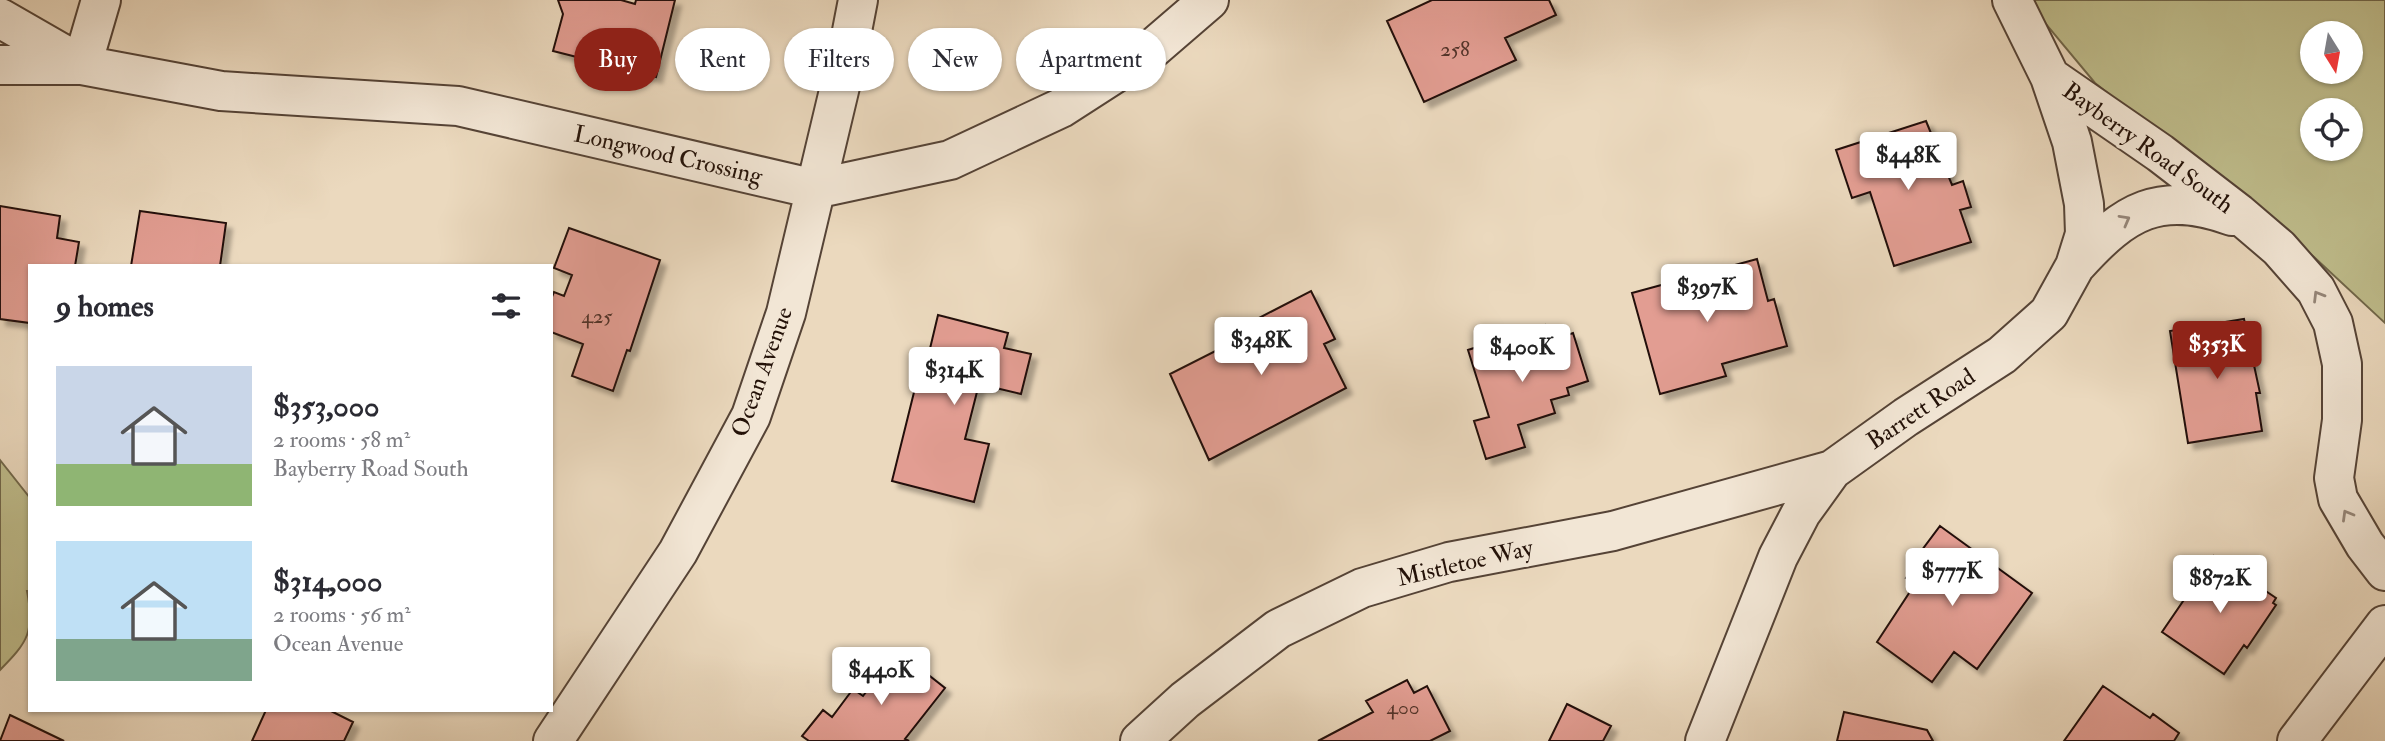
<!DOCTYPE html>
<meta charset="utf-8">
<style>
:root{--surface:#fff;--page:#f2f2f3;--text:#2b2b33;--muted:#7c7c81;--accent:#8f2418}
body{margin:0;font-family:"IM FELL Double Pica",serif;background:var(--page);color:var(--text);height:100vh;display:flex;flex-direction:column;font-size:26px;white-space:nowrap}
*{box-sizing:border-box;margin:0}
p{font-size:23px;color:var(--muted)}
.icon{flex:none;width:38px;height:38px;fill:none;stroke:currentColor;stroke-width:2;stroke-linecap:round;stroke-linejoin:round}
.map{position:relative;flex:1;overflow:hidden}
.details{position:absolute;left:28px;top:264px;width:525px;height:448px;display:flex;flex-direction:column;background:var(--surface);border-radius:0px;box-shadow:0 2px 5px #0004}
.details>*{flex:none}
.hud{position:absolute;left:574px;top:28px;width:665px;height:63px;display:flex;gap:14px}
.needle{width:46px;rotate:169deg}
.tools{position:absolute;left:2300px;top:21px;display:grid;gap:14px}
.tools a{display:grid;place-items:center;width:63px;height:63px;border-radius:50%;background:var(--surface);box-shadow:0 2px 5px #0004;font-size:35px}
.price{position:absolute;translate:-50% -60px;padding:0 16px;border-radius:7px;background:#fff;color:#222;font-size:23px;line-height:46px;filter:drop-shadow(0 2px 4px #0008)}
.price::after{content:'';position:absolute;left:50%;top:42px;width:21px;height:16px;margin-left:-10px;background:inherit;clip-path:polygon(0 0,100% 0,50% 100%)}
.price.selected{background:var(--accent);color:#fff}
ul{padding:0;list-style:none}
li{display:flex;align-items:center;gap:21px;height:175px;padding:0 28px}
li span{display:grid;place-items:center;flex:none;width:196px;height:140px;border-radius:0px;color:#555}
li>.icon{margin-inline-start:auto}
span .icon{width:84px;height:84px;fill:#fffc;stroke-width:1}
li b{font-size:30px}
h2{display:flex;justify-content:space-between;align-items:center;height:84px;padding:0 28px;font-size:30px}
.pill{padding:0 24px;border-radius:32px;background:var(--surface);box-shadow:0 2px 5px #0004;font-size:24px;line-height:63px}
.pill.selected{background:var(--accent);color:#fff}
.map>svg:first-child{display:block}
.green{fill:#bfbd8c;stroke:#71674a;stroke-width:2;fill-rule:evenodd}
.building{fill:#e29d92;stroke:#231108;stroke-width:2;filter:url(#shadow)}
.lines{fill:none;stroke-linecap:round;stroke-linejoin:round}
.minor-casing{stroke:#554336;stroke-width:42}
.minor{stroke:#f2e6d5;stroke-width:38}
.oneway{stroke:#958679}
.labels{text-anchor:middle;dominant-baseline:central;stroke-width:7;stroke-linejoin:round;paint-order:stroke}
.number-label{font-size:21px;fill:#53342a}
.street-label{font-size:24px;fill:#231108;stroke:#f2e6d5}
</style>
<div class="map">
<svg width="2385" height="741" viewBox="0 0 2385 741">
<defs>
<filter id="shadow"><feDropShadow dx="6" dy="6" stdDeviation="2" flood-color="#0004"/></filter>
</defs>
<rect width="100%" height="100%" fill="#ebd9be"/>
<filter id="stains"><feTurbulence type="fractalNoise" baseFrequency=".00286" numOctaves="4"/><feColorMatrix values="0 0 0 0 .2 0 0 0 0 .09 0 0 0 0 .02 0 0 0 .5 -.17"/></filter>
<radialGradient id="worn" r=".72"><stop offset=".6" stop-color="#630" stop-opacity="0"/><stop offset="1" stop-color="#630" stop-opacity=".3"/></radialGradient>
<path class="green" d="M2026,0H2385V323L2314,257L2095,83ZM2312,33H2350V72H2312ZM2312,110H2350V149H2312Z
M0,460L30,498V591H27C35,631 28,642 0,670Z"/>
<path class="building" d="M558,0H621L635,4L636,0H675L656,77L553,51L563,14Z
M1432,0H1549L1556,15L1505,38L1516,60L1424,102L1387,21Z
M1926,121L1952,185L1963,181L1971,207L1960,210L1971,242L1894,266L1870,192L1852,198L1836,150Z
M0,206L60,216L57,238L79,242L75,266H30V323L0,319Z
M140,211L226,223L220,266H131Z
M569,228L660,260L630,351L627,350L613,391L572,376L583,344L551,332V299L554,292L564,296L572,275L554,268Z
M1757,259L1768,301L1774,299L1787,346L1722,364L1726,376L1660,394L1632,293Z
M1311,291L1335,339L1324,344L1346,388L1209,460L1170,374L1261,328L1257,319Z
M938,315L1008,333L1004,348L1031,354L1021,394L979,384L965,439L989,444L974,502L892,481L923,356L928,357Z
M2244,319L2260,393H2256L2262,431L2188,443L2170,331Z
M1545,325L1551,341L1573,333L1588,381L1567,388L1569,395L1551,400L1555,413L1518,425L1525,447L1486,459L1474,421L1489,417L1468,350Z
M1940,526L2032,593L1977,669L1954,652L1932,682L1877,642L1915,584L1906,578L1916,564L1913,562Z
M2214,556L2276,598L2273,603L2276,605L2247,648L2244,645L2224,674L2162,632Z
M898,651L945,688L905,739L909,741H809L802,736L823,710L832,717L853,689L863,696Z
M1407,680L1414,693L1427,686L1450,731L1430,741H1318L1373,712L1366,701Z
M2103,686L2150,718L2153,714L2179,733L2174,741H2064Z
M1567,704L1611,726L1603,741H1549Z
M266,710H329L353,722L344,741H252Z
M1844,712L1927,730L1933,741H1837Z
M10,715L64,741H0Z"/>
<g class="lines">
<g class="minor-casing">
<path id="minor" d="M0,18L80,64
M0,65H82L221,91L458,106L815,189L950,160L1061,108L1151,50L1209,0
M82,65L101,0
M2050,77L2160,153L2238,213L2279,248L2316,290L2333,323L2342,364V420L2334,478L2338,499L2365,545L2385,571
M2077,264C2125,211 2159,190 2232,216
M553,741L678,552L751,416L786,313L847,57L858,0
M1140,741L1185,700L1278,629L1362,588L1449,562L1613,531L1832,470
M1705,741L1778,557L1801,513L1832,470L1906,417L2002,355L2049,313L2075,266L2085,234L2084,204L2072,142L2050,77L2012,0
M2297,741L2385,625"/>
</g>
<use href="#minor" class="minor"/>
</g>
<defs><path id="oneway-chevron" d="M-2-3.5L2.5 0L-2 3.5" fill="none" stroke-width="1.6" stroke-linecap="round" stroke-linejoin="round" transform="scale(1.75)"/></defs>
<g class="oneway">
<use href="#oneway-chevron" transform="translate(2125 220) rotate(-29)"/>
<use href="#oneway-chevron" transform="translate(2318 296) rotate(-121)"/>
<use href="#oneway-chevron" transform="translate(2347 515) rotate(-120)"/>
</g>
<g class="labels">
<g class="number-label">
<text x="1455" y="49">258</text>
<text x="597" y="316">425</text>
<text x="1403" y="707">400</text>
</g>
<g class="street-label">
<text transform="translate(2148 148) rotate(36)">Bayberry Road South</text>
<text transform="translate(668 155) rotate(13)">Longwood Crossing</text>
<text transform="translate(762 372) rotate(-70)">Ocean Avenue</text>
<text transform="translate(1921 409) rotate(-34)">Barrett Road</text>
<text transform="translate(1465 563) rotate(-13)">Mistletoe Way</text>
</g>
</g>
<rect width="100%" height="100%" filter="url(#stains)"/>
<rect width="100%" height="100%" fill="url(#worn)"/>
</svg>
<div class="tools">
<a><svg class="needle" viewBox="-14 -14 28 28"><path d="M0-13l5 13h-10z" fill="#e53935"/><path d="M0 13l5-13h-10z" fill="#7c7c81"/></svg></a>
<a><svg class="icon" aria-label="locate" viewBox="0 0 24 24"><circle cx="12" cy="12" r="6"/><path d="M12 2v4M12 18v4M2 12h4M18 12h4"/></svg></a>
</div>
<b class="price" style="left:1908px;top:192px">$448K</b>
<b class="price" style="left:1707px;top:324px">$397K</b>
<b class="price" style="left:1261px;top:377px">$348K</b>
<b class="price selected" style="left:2217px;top:381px">$353K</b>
<b class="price" style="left:1522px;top:384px">$400K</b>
<b class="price" style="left:954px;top:407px">$314K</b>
<b class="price" style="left:1952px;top:608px">$777K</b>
<b class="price" style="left:2220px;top:615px">$872K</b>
<b class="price" style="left:881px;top:707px">$440K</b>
<div class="hud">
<a class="pill selected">Buy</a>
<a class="pill">Rent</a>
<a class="pill">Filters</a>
<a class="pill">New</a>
<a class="pill">Apartment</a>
</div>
<section class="details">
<h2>9 homes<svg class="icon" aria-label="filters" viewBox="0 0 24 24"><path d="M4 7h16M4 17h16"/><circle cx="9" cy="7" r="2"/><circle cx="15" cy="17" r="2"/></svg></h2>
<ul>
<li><span style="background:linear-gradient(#c9d6e8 70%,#8fb573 0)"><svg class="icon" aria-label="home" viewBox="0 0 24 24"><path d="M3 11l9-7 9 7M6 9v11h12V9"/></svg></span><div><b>$353,000</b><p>2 rooms · 58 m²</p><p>Bayberry Road South</p></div></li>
<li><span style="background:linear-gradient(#bfe0f5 70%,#7fa58c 0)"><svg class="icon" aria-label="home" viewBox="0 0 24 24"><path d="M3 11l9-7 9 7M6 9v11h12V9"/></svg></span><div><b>$314,000</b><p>2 rooms · 56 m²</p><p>Ocean Avenue</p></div></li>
</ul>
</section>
</div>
